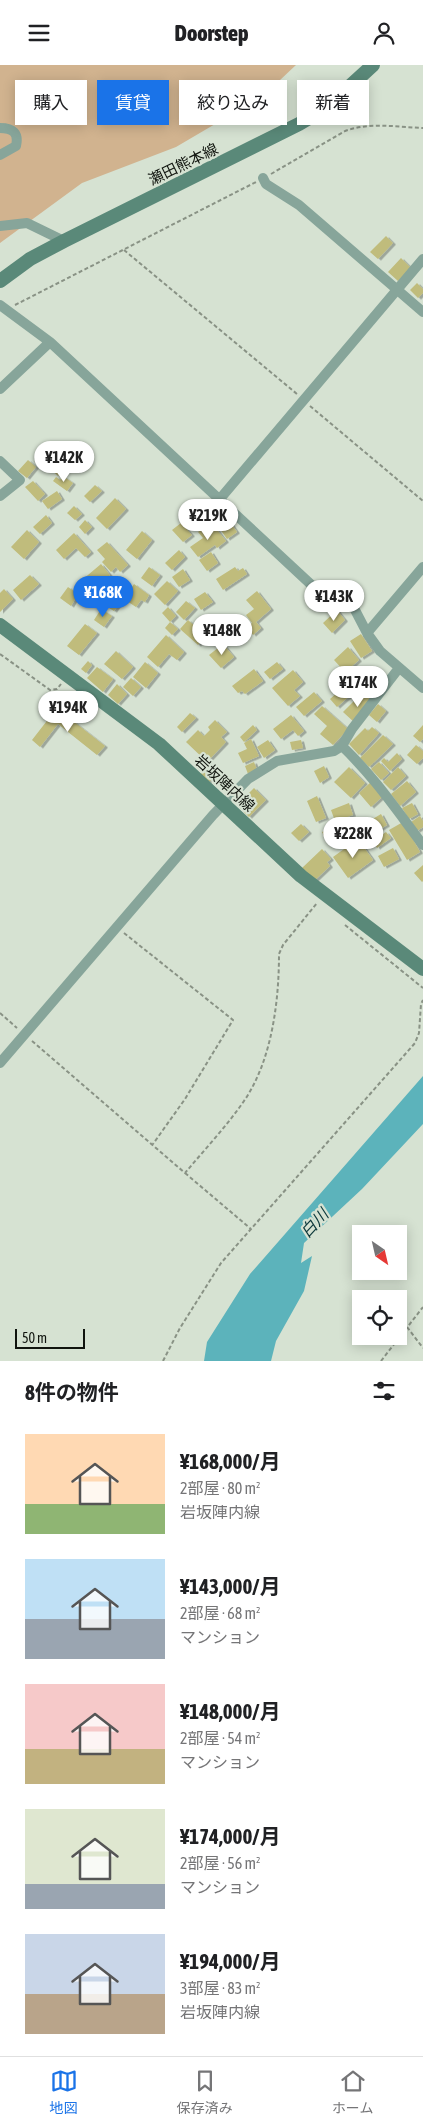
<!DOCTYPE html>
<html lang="ja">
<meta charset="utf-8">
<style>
:root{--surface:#fff;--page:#f6f6f6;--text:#202124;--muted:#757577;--line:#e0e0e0;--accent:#1a73e8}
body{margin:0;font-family:"Asap Condensed","Noto Sans JP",sans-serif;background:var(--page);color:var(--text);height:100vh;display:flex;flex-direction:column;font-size:19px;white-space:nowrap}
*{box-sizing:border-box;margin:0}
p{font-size:16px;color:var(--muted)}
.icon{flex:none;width:28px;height:28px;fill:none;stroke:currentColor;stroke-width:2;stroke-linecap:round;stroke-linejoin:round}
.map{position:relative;height:1296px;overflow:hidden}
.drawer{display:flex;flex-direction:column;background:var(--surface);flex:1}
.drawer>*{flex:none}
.hud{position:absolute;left:15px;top:15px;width:394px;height:45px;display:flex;gap:10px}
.needle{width:32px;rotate:146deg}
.fabs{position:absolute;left:352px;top:1160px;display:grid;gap:10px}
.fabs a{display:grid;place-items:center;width:55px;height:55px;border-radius:0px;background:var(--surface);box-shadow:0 2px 12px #0003;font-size:25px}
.scale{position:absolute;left:15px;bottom:12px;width:70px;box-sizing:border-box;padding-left:5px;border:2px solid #10140e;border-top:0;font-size:14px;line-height:18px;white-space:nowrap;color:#10140e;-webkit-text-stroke:4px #d6e2d2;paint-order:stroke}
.price{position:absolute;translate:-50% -42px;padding:0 11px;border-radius:18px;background:#fff;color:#222;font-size:16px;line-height:32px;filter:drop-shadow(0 1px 2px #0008)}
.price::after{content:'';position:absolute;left:50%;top:30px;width:15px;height:11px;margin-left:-8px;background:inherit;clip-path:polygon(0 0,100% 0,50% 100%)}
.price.current{background:var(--accent);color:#fff}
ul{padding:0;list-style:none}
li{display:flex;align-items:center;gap:15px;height:125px;padding:0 25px}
li span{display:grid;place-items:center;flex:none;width:140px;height:100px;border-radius:0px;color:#555}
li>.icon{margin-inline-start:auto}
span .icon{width:60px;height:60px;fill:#fffc;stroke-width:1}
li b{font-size:21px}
h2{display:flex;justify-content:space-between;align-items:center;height:60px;padding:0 25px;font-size:21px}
.tag{padding:0 18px;border-radius:0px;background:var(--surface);box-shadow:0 2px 12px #0003;font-size:18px;line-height:45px}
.tag.current{background:var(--accent);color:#fff}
header{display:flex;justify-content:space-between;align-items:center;height:65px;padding:0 25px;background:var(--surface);font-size:22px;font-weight:800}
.tab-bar{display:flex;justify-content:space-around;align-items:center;height:70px;border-top:1px solid var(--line);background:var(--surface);font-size:14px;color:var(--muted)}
.tab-bar a{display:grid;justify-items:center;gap:2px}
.tab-bar .current{color:var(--accent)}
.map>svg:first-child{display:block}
.green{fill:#d1b38f}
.water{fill:#5cb3bb}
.building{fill:#c0bc7b;filter:url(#shadow)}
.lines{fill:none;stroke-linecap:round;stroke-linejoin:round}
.path{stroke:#899285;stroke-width:2;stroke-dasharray:4 2.5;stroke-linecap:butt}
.minor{stroke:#87a59a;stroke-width:10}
.secondary{stroke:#5a8979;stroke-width:14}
.labels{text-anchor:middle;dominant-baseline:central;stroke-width:4.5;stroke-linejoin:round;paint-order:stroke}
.street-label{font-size:15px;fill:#10140e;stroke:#d6e2d2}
.water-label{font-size:16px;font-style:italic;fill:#0c383b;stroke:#d6e2d2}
</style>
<header><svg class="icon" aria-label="menu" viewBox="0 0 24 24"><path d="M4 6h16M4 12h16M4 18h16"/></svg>Doorstep<svg class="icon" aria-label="person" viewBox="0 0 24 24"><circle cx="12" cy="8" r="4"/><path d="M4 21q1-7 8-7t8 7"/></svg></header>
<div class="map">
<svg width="423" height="1296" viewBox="0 0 423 1296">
<defs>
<filter id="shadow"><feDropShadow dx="3" dy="1.5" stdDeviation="0" flood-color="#0004"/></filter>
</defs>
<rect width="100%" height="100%" fill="#d6e2d2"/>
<path class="green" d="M0,0H296L263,31L176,82L82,118L0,178Z"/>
<path class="water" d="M423,1011V1059L362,1124L304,1178L301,1198L312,1191L304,1226L276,1276L271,1296H204L207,1277L250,1209Z"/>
<path class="building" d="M386,171L393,178L378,194L370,187Z
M401,193L411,203L398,216L388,207Z
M417,218L423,224V228L418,233L410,225Z
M65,377L78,390L58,411L45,399Z
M28,395L36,402L27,413L18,406Z
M63,411L73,418L67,426L53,416L56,412L60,415Z
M33,416L45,429L38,436L25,422Z
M95,420L102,426L90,437L84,431Z
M57,426L62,434L48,444L42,436Z
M115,433L126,444L107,464L96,453Z
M213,433L237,467L227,474L208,447L199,454L194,447Z
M74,441L82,449L75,455L67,448Z
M46,450L52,458L40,469L33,462Z
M85,455L92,462L85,469L79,462Z
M181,458L192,470L183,477L172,465Z
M213,460L226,476L217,483L215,480L198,492L190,482L203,473L198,467L204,462L206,466Z
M27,465L39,477L24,494L11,482Z
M142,466L152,475L137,494L126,485Z
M74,468L91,487L85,492L76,483L64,494L56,485Z
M107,477L128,500L120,507L116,502L111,507L102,497L105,494L97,485Z
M179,485L185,492L172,505L165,498Z
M211,487L218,498L207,506L199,495Z
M101,499L110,510L91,526L82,515Z
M149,502L160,510L152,521L141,513Z
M235,502L238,506L243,503L247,509L223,525L216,514Z
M183,504L190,515L179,522L172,512Z
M30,510L39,519L21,535L13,525Z
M167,516L178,526L165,540L154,529Z
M134,519L149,530L145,537L141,535L136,542L124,534Z
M68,522L78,529L71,541L60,533Z
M4,524L13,534L0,547V528Z
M257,526L271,544L256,557L261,563L253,570L247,562L252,558L246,550L254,544L246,535Z
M205,527L213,537L201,545L194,534Z
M111,528L122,535L114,546L103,539Z
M186,536L195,543L184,555L176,547Z
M168,542L176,551L170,557L162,548Z
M101,544L112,551L104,562L94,555Z
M337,545L345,555L332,568L323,558Z
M234,551L235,559L239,556L244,562L225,576L216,564Z
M188,555L206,571L198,580L180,564Z
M170,557L178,564L172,570L165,563Z
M85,559L97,568L79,590L67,581Z
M361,569L372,586L361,593L350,576Z
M166,570L184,587L177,595L169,589L158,602L147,592Z
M223,579L234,592L221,603L209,590Z
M348,582L359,595L345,607L334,595Z
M116,586L133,602L122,614L104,599Z
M88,596L92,600L86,608L81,604Z
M145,597L158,608L146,623L133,612Z
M277,597L283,604L270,614L264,607Z
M97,602L113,614L103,627L87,613Z
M254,604L263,616L245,629L242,626L238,628L232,621Z
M293,605L303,617L294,625L300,631L288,641L272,623Z
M131,613L141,622L133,631L123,622Z
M117,619L127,629L118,639L108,630Z
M347,619L354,627L337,642L330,634Z
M314,627L322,636L304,651L296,642Z
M361,629L365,632L367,630L372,635L355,658L343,647Z
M378,639L386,646L377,657L369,650Z
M322,641L348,664L333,680L320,669L327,661L314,649Z
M53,648L60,654L64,649L105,681L97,690L58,659L40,682L32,675Z
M190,648L196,653L182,667L177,662Z
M291,650L304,666L298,671L293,665L281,674L273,664Z
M215,655L227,667L221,672L226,677L207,697L186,677L198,665L204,671L210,665L208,662Z
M253,660L257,665L244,677L240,672Z
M423,660V674L420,677L413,671Z
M372,662L379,668L359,690L349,679L365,663L368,666Z
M383,670L393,679L369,702L360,693Z
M251,674L259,691L243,698L238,688L247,684L244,678Z
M268,675L275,685L264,693L257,682Z
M301,675L303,683L292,685L290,677Z
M416,680L423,686V693L417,699L407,690Z
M397,688L402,694L390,706L381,696L384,693L388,697Z
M254,697L257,705L248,709L245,701Z
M379,697L389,708L381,715L371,704Z
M209,699L219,707L209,717L200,709Z
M324,701L329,712L320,718L314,706Z
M349,702L365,718L351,733L334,717Z
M398,702L406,711L391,725L383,717Z
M407,716L416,727L400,741L391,729Z
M371,717L383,731L371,742L359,728Z
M254,723L266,735L249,752L237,740Z
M317,731L326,753L316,757L307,736Z
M349,738L353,750L335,756L331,745Z
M412,738L418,749L409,754L402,743Z
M381,749L387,760L372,769L366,758Z
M420,751L423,756V762L417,766L411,757Z
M403,757L420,787L407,795L389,765Z
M301,759L309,767L299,776L291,768Z
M329,764L334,774L327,777L322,767Z
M386,767L391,773L377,783L373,776Z
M358,774L373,795L348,813L333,792Z
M393,783L399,794L384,802L378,791Z
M322,784L331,794L327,797L330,801L314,816L302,803Z
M423,800V816L422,817L414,808Z"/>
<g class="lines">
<path class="path" d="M271,109L345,66C370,57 397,62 423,63
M124,185L297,329
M15,240L256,117
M310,341L423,436
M0,589L50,625L57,624L61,619
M345,860L423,923
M124,868L233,955L185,1034L153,1079
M0,948L17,963
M32,976L185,1108C205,1084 228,1060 246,1033C272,993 279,936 279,889L283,880L317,838
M185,1108L251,1164
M407,1262L423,1283
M163,1296L180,1263L221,1198L415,978L419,968L421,939L423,935
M381,1296L423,1242"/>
<path class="minor" d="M0,63C13,63 19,68 16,81L0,90
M263,113L266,119L299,140L423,247
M0,161L27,158L64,176
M0,240L50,277L318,526L354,543L367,568L380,586L423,623
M0,324L50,277
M0,396L20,415L0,431
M219,435L423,194
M367,568L423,502
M342,681C375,713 395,743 423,780
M0,998L213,750L248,714L277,696L334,686L342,681L352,664L399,603"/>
<path class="secondary" d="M0,216L30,194L64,176L299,59L326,43L373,0
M0,560L159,679L301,811L423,904"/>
</g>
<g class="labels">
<g class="street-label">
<text transform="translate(183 99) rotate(-26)">瀬田熊本線</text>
<text transform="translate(225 718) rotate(43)">岩坂陣内線</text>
</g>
<g class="water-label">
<text transform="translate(314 1158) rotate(-47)">白川</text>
</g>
</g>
</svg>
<div class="fabs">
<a><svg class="needle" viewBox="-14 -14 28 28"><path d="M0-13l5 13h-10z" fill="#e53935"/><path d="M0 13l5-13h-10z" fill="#757577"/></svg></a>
<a><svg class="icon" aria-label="locate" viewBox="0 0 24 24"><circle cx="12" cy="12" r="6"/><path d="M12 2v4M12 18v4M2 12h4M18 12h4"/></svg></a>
</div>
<div class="scale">50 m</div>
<b class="price" style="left:64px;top:418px">¥142K</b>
<b class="price" style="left:208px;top:476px">¥219K</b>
<b class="price current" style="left:103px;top:553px">¥168K</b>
<b class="price" style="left:334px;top:557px">¥143K</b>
<b class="price" style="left:222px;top:591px">¥148K</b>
<b class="price" style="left:358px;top:643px">¥174K</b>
<b class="price" style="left:68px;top:668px">¥194K</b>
<b class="price" style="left:353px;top:794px">¥228K</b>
<div class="hud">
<a class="tag">購入</a>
<a class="tag current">賃貸</a>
<a class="tag">絞り込み</a>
<a class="tag">新着</a>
</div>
</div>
<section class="drawer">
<h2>8件の物件<svg class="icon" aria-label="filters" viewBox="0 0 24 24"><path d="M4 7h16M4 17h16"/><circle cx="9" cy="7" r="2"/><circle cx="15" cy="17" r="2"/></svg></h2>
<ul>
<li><span style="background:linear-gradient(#ffd9b3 70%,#8fb573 0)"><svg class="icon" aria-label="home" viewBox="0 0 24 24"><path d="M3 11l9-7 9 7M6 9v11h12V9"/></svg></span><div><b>¥168,000/月</b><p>2部屋 · 80 m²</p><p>岩坂陣内線</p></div></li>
<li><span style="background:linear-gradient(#bfe0f5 60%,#9aa5b1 0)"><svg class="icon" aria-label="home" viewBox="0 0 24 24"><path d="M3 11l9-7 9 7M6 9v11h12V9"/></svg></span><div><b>¥143,000/月</b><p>2部屋 · 68 m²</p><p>マンション</p></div></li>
<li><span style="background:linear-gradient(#f6c9c9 65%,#c2b280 0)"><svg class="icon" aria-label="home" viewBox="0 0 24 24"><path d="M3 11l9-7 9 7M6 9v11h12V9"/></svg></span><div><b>¥148,000/月</b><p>2部屋 · 54 m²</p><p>マンション</p></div></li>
<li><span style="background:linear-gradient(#dfe7d0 75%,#9aa5b1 0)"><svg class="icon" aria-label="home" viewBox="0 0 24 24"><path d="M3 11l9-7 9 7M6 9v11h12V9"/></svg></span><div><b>¥174,000/月</b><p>2部屋 · 56 m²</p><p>マンション</p></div></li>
<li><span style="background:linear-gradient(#c9d6e8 60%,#b9a48a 0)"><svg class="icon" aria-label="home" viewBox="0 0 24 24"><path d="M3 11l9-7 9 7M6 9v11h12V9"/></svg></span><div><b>¥194,000/月</b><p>3部屋 · 83 m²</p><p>岩坂陣内線</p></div></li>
</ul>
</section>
<nav class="tab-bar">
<a class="current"><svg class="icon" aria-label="map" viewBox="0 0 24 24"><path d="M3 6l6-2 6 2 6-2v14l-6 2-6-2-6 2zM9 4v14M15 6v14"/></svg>地図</a>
<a><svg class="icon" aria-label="saved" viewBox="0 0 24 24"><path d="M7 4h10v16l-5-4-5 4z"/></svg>保存済み</a>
<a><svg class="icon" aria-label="home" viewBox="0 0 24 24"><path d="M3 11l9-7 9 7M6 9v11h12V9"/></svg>ホーム</a>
</nav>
